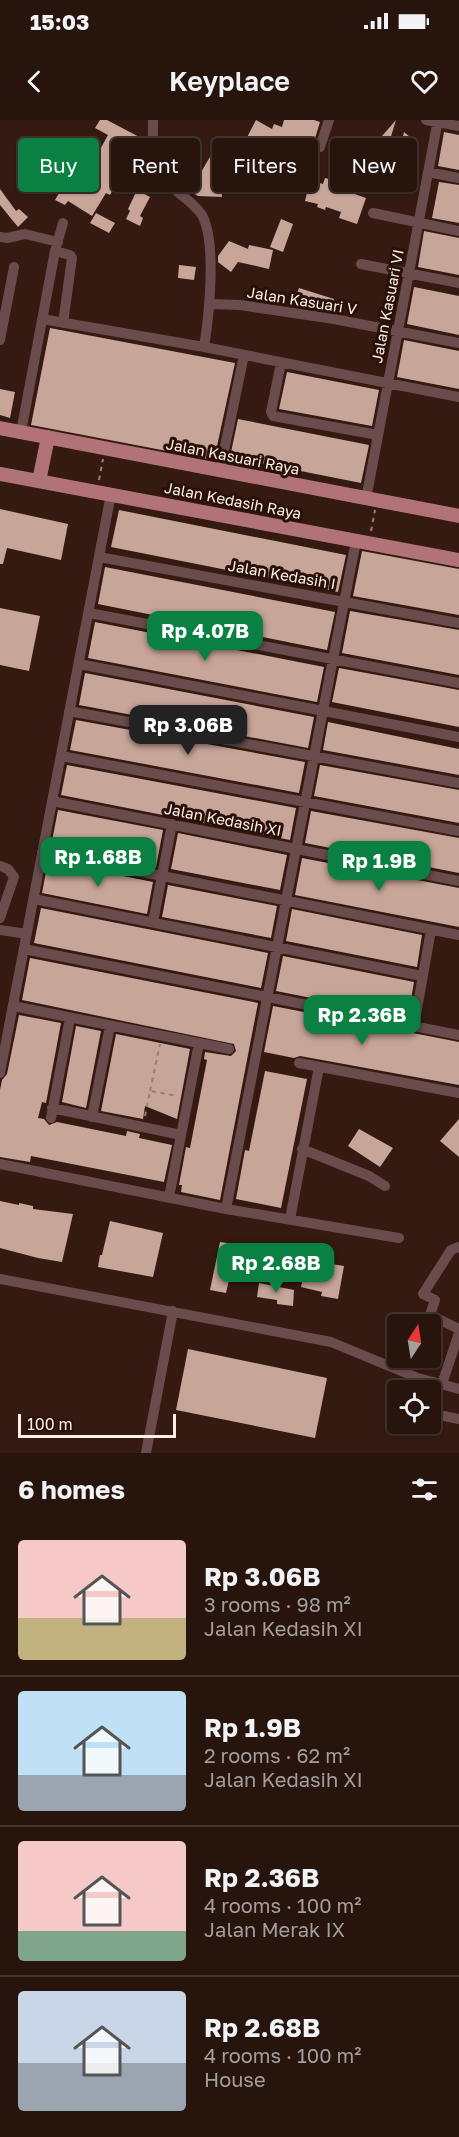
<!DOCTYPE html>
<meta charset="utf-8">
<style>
:root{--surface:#27140d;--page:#2f1d16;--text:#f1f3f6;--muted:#a49e9d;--line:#43332e;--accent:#0b8043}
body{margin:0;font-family:"Golos Text",sans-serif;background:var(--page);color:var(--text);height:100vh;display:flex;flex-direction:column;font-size:22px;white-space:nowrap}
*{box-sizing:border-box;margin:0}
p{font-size:20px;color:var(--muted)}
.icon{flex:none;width:33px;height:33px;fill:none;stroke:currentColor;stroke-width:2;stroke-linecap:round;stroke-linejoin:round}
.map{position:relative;height:1333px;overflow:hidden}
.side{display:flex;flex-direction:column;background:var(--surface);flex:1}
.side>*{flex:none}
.banner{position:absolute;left:18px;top:18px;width:423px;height:54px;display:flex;gap:12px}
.needle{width:39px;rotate:12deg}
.tools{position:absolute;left:387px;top:1194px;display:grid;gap:12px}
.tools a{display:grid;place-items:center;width:54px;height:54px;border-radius:6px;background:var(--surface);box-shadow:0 2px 4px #0004,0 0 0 2px var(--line);font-size:30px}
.scale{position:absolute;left:18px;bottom:15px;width:158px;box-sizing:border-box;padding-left:6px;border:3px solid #feefea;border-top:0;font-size:16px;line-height:21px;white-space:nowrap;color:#feefea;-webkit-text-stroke:4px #2a1108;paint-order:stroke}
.price{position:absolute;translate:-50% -51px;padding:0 14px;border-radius:12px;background:var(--accent);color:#fff;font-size:20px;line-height:39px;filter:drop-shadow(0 2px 3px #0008)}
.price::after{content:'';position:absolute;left:50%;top:36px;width:18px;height:14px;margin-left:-9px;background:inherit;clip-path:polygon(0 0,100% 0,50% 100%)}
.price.active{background:#222;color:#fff}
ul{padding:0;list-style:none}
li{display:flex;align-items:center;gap:18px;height:150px;padding:0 18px}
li+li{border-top:2px solid var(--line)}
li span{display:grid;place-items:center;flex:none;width:168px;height:120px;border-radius:6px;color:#555}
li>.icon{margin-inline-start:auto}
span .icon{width:72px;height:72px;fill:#fffc;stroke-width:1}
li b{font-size:26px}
h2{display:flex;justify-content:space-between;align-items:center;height:72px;padding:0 18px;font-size:26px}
.chip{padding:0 21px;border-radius:6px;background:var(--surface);box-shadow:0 2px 4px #0004,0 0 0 2px var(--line);font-size:21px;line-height:54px}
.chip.active{background:var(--accent);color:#fff}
.status{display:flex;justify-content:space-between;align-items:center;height:42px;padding:0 30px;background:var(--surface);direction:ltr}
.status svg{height:16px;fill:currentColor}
header{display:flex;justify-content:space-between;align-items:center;height:78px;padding:0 18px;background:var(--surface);font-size:27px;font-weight:600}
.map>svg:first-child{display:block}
.building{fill:#c8a599}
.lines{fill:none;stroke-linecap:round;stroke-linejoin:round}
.path{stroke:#958079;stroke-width:2;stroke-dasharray:4.5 4.5;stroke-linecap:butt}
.minor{stroke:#6a4c4d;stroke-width:10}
.major{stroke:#b17378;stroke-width:14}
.labels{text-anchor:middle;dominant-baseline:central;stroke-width:6;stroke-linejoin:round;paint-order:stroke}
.street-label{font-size:15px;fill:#feefea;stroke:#2a1108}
</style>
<div class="status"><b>15:03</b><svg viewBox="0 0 49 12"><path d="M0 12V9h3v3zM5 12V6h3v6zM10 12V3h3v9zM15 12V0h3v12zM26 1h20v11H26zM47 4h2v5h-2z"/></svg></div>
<header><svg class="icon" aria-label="back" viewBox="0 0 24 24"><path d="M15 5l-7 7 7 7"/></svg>Keyplace<svg class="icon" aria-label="heart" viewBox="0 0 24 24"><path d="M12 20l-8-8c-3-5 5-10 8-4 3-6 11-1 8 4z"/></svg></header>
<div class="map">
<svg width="459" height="1333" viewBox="0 0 459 1333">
<rect width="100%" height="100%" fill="#341a11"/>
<path class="building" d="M100,0H107L145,20L146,31L143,37L147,39L141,48L130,42L110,75L106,73L92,96L68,81L65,85L55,80L85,28L97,35L108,15L95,8Z
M256,0L272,9L274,4L282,7L284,0H314L320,2L313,25L315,32L312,40L310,39L305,52L257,36L258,34L243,25Z
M396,0L386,33L375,24Z
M404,12L417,23L397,47Z
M444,12L459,15V50L438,46Z
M214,30L229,39L215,64H221L222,77L198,76L190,71Z
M371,45L381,48L375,71L364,68Z
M325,58L333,60L332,66L366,78L357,104L339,98L341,92L326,87L325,90L317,87L318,84L305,81L310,60L323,64Z
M439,62L459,65V103L432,98Z
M0,69L16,91L19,89L28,97L18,107L0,85Z
M137,70L150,77L140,96L143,98L140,106L126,99L130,91L128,89Z
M96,93L115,103L109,113L90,103Z
M281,99L293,104L283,132L270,127Z
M424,111L459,118V155L418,147Z
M229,121L248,129L249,125L273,130L269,149L238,142L231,152L218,142V136Z
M179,145L196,147L194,160L178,158Z
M414,167L459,176V215L407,204Z
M299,168L334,179L331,191L294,181Z
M50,208L235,243L214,340L31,305Z
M404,220L459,231V269L397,257Z
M287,252L379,270L372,306L279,289Z
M0,269L15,272L10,298L0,295Z
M238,299L369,325L361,363L230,337Z
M0,389L68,404L61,440L7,428L3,444H0Z
M119,390L346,435L338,472L111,427Z
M362,431L459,449V495L353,476Z
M105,447L335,492L327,530L98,484Z
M0,488L40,496L29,551L0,545Z
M350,491L459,510V555L342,533Z
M95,502L324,547L317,582L88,538Z
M339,548L459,570V607L332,582Z
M85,553L314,597L308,628L79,585Z
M76,600L305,642L299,673L70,630Z
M328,602L459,629V655L323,630Z
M67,645L296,688L290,720L61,675Z
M320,645L459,670V703L314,676Z
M58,690L163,710L156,747L51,726Z
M311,691L459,718V753L305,723Z
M178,713L287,735L280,770L171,749Z
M302,738L459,768V807L295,775Z
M48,741L153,762L147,794L42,773Z
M168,765L277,786L271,818L162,797Z
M41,788L268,833L261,868L34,823Z
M292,789L422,815L417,847L286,821Z
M283,836L414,862L408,897L276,871Z
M30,838L258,883L220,1080L181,1072L182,1065H179L186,1027L190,1028L207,940L204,939L205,932L231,936L236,931L234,924L22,880Z
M273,886L459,922V965L300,936L294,938L264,932Z
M19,895L61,903L46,983L42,982L38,998L44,999L49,1005L57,1002L126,1016L127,1011L140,1014L139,1018L172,1025L164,1062L31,1036L30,1042L0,1037V970L2,960L7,954Z
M76,906L101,911L86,988L62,982Z
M116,914L190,929L177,999L145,986L143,999L101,991Z
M265,951L307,959L281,1088L236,1079L245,1030L249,1031Z
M459,999V1037L440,1021Z
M359,1009L393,1028L380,1047L348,1026Z
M0,1081L19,1085V1083L33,1086V1089L73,1094L62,1142L38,1138L0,1128Z
M110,1101L163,1113L153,1157L98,1147L100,1135H102Z
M220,1122L240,1125L234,1157L230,1156L226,1173L210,1170Z
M307,1140L344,1146L338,1179L321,1176L322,1172L301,1167Z
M259,1163L294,1170L293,1186L277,1184V1180L257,1177Z
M188,1229L327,1258L315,1318L176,1290Z"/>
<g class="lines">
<path class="path" d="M99,360L103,339
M371,411L375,390
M150,971L160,924
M145,996L150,971L178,976"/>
<path class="minor" d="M153,0C153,34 150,51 179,73C188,80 196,86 202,95C217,123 209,196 204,227
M426,0L459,6
M320,27L329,0
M428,52L459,58
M373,93L459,111
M0,117L7,118L25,114L58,122
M55,131L70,135L72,138L63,203
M361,144L459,163
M211,184L240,185L334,199L459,223
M42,199L204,227L459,277
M0,220L14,147
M281,243L271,292L273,296L378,315
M21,312L55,131L63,103
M220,350L244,235
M366,379L438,0
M99,437L459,503
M89,493L459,563
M79,544L459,617
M69,591L459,663
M61,636L459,711
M52,681L459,761
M42,732L459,815
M0,746L8,749L14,757L0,798
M34,779L422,856
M153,802L172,704
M0,810L27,814
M24,829L459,915
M13,886L229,929
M414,906L431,810
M299,943L459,973
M0,953L111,374
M52,988L181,1015
M92,997L110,906
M51,998L70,898
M302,1029L369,1056L385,1066
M0,1044L226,1089L399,1118
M169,1077L199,923
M226,1089L356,421
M290,1099L319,947
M459,1127L451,1130L423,1174L435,1180L430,1195L459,1209
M0,1159L331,1222L418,1258L459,1269
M442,1264L459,1213
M430,1293L459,1299
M146,1333L173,1191"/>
<path class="major" d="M0,308L459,396
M0,354L459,440
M39,361L48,317"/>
</g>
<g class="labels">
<g class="street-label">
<text transform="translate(302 180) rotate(9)">Jalan Kasuari V</text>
<text transform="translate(387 186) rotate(-79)">Jalan Kasuari VI</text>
<text transform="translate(233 336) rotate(11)">Jalan Kasuari Raya</text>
<text transform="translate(233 380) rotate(11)">Jalan Kedasih Raya</text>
<text transform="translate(282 454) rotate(10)">Jalan Kedasih I</text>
<text transform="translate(223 699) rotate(11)">Jalan Kedasih XI</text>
</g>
</g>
</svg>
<div class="tools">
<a><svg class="needle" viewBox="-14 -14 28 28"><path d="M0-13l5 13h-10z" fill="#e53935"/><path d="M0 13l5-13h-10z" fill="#a49e9d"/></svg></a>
<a><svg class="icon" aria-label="locate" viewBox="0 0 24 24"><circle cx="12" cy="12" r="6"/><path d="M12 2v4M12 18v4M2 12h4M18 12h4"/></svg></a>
</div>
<div class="scale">100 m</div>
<b class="price" style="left:205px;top:542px">Rp 4.07B</b>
<b class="price active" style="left:188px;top:636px">Rp 3.06B</b>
<b class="price" style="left:98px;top:768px">Rp 1.68B</b>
<b class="price" style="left:379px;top:772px">Rp 1.9B</b>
<b class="price" style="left:362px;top:926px">Rp 2.36B</b>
<b class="price" style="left:276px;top:1174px">Rp 2.68B</b>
<div class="banner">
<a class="chip active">Buy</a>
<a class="chip">Rent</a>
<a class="chip">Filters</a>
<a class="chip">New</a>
</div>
</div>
<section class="side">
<h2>6 homes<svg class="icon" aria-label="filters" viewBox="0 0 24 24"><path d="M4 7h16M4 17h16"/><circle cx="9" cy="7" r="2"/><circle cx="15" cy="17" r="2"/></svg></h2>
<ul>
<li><span style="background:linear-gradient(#f6c9c9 65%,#c2b280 0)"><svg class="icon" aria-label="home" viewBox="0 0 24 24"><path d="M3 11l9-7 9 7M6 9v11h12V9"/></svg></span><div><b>Rp 3.06B</b><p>3 rooms · 98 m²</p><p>Jalan Kedasih XI</p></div></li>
<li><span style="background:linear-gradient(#bfe0f5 70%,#9aa5b1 0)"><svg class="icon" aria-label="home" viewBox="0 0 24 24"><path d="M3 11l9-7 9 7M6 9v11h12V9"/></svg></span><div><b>Rp 1.9B</b><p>2 rooms · 62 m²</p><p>Jalan Kedasih XI</p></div></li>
<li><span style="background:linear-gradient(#f6c9c9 75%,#7fa58c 0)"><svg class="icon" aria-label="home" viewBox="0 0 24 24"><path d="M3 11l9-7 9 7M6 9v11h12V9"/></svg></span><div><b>Rp 2.36B</b><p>4 rooms · 100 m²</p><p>Jalan Merak IX</p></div></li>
<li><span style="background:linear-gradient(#c9d6e8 60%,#9aa5b1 0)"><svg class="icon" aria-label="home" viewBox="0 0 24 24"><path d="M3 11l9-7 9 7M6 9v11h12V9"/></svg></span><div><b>Rp 2.68B</b><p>4 rooms · 100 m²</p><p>House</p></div></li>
</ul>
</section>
